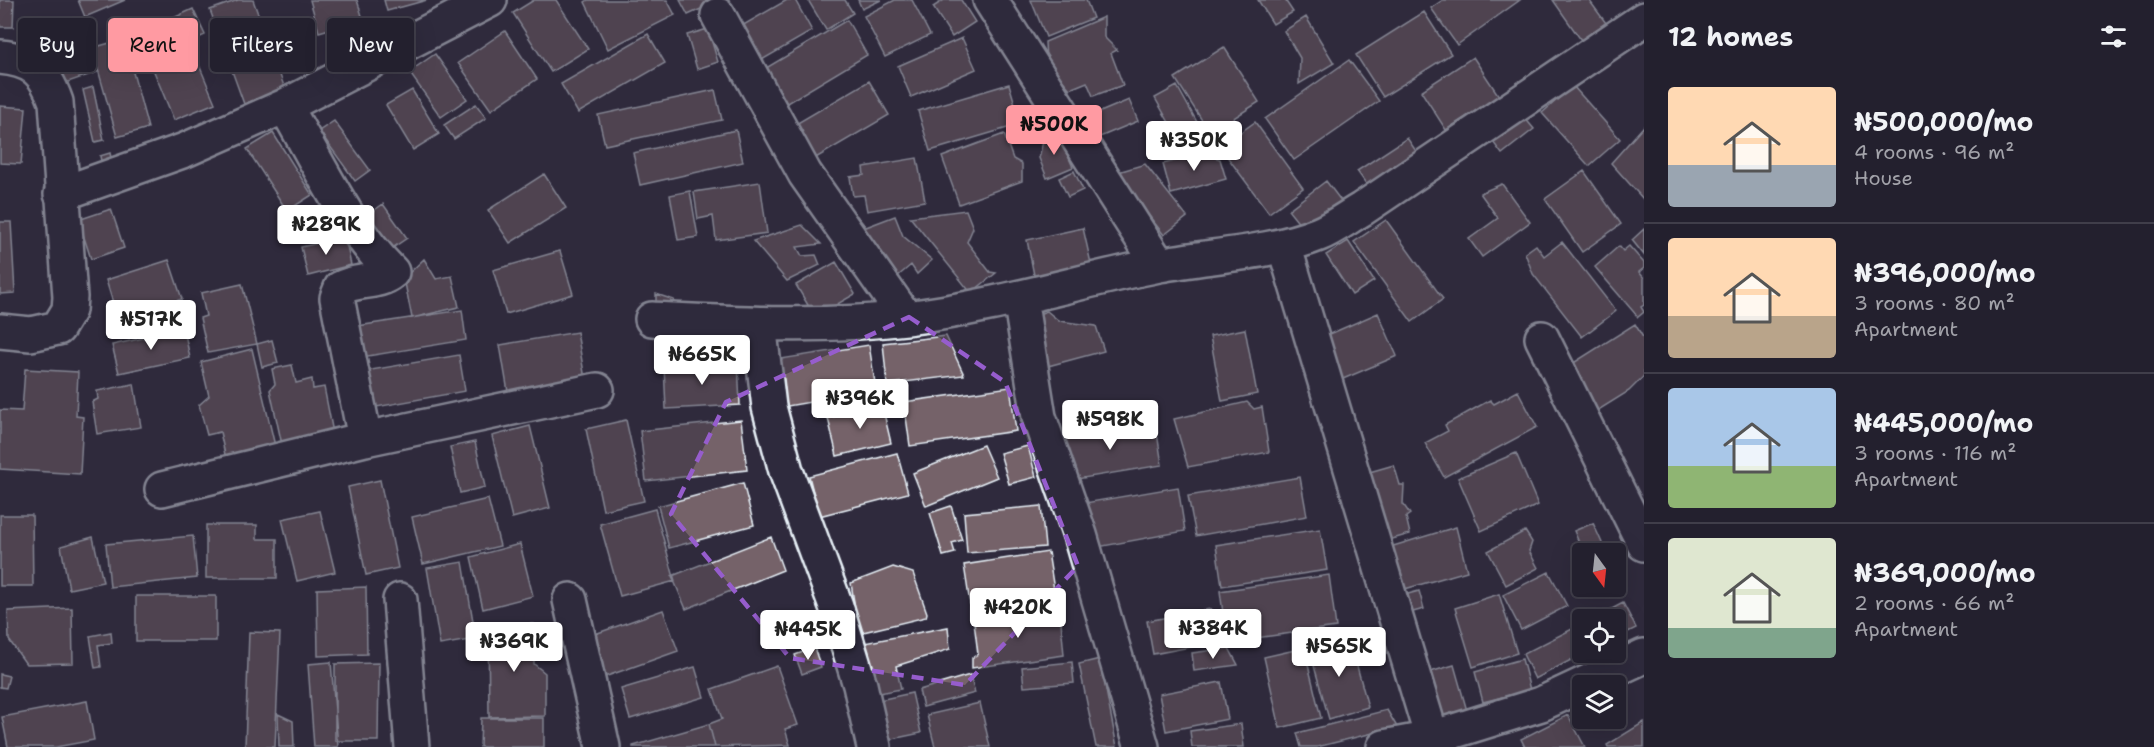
<!DOCTYPE html>
<meta charset="utf-8">
<style>
:root{--surface:#23202e;--page:#2f2d3a;--text:#f1f3f6;--muted:#a3a3aa;--line:#403e4a;--accent:#ff9aa2}
body{margin:0;font-family:"Shantell Sans",sans-serif;background:var(--page);color:var(--text);height:100vh;display:flex;flex-direction:column;font-size:22px;white-space:nowrap}
*{box-sizing:border-box;margin:0}
p{font-size:20px;color:var(--muted)}
.icon{flex:none;width:33px;height:33px;fill:none;stroke:currentColor;stroke-width:2;stroke-linecap:round;stroke-linejoin:round}
.map{position:relative;flex:1;overflow:hidden}
.details{display:flex;flex-direction:column;background:var(--surface);width:510px}
.details>*{flex:none}
.banner{position:absolute;left:18px;top:18px;width:570px;height:54px;display:flex;gap:12px}
.needle{width:39px;rotate:165deg}
.buttons{position:absolute;left:1572px;top:543px;display:grid;gap:12px}
.buttons a{display:grid;place-items:center;width:54px;height:54px;border-radius:6px;background:var(--surface);box-shadow:0 6px 24px #0002,0 0 0 2px var(--line);font-size:30px}
.price{position:absolute;translate:-50% -51px;padding:0 14px;border-radius:6px;background:#fff;color:#222;font-size:20px;line-height:39px;filter:drop-shadow(0 2px 3px #0008)}
.price::after{content:'';position:absolute;left:50%;top:36px;width:18px;height:14px;margin-left:-9px;background:inherit;clip-path:polygon(0 0,100% 0,50% 100%)}
.price.selected{background:var(--accent);color:#111}
ul{padding:0;list-style:none}
li{display:flex;align-items:center;gap:18px;height:150px;padding:0 24px}
li+li{border-top:2px solid var(--line)}
li span{display:grid;place-items:center;flex:none;width:168px;height:120px;border-radius:6px;color:#555}
li>.icon{margin-inline-start:auto}
span .icon{width:72px;height:72px;fill:#fffc;stroke-width:1}
li b{font-size:26px}
h2{display:flex;justify-content:space-between;align-items:center;height:72px;padding:0 24px;font-size:26px}
.tag{padding:0 21px;border-radius:6px;background:var(--surface);box-shadow:0 6px 24px #0002,0 0 0 2px var(--line);font-size:21px;line-height:54px}
.tag.selected{background:var(--accent);color:#111}
main{display:flex;flex:1;min-height:0}
.map>svg:first-child{display:block}
.building{fill:#756269;stroke:#e8f1f8;stroke-width:1.5}
.lines{fill:none;stroke-linecap:round;stroke-linejoin:round}
.minor-casing{stroke:#e8f1f8;stroke-width:38}
.minor{stroke:#2f2a3d;stroke-width:33}
.marked{fill:none;stroke:#965dcd;stroke-width:4.5;stroke-dasharray:12 8;stroke-linejoin:round}
</style>
<main>
<div class="map">
<svg width="1644" height="747" viewBox="0 0 1644 747">
<rect width="100%" height="100%" fill="#2f2a3d"/>
<filter id="ink" filterUnits="userSpaceOnUse"><feTurbulence type="fractalNoise" baseFrequency=".0167" numOctaves="2"/><feDisplacementMap in="SourceGraphic" scale="12" xChannelSelector="R" yChannelSelector="G"/><feConvolveMatrix kernelMatrix="1 2 1 2 8 2 1 2 1" color-interpolation-filters="sRGB"/></filter>
<g filter="url(#ink)">
<path class="building" d="M0,0H14L13,27H0Z
M78,0H125L85,17Z
M238,0H253L285,89L244,104L210,10Z
M310,0H357L363,19L319,32Z
M384,0H427L387,11Z
M534,0H556L588,49L551,72L513,13Z
M588,0H667L675,15L608,49L585,2Z
M680,0H713L714,3L688,15Z
M787,0H795L812,31L753,65L733,31Z
M808,0H845L853,13L826,30Z
M858,0H881L862,9Z
M895,0H912L930,35L885,57L864,16Z
M944,0H961L975,22L952,37L933,7Z
M1031,0H1086L1093,18L1046,37Z
M1258,0H1285L1293,12L1273,24Z
M1443,0H1520L1457,45L1431,8Z
M1553,0H1589L1606,23L1581,40Z
M193,9L205,35L161,55L149,29Z
M1424,12L1451,54L1383,97L1356,55Z
M1104,17V37L1117,50L1111,53L1123,85L1093,96L1087,82L1070,89L1046,61L1045,42Z
M1306,17L1334,63L1299,84L1300,58L1284,31Z
M847,20L867,55L777,109L756,74Z
M89,25L96,39L89,51L97,72L68,82L50,69L40,46Z
M708,29L718,62L697,69L687,35Z
M505,31L537,79L491,110L458,63Z
M648,34L665,63L578,113L561,84Z
M962,38L976,69L911,97L898,66Z
M124,39L148,128L117,137L92,48Z
M1224,47L1259,102L1210,133L1175,78Z
M194,53L215,103L174,120L153,69Z
M435,54L467,99L441,117L409,72Z
M1473,57L1499,96L1446,130L1421,91Z
M1349,60L1379,101L1294,160L1265,119Z
M869,81L889,115L809,162L789,128Z
M1009,84L1021,124L930,151L918,111Z
M1177,86L1203,133L1182,145L1155,98Z
M1573,86L1620,139L1589,166L1542,113Z
M93,87L104,140L95,142L83,90Z
M412,90L439,134L413,150L386,105Z
M715,90L722,120L605,145L598,115Z
M1129,100L1138,121L1095,139L1086,118Z
M476,104L486,118L454,139L444,125Z
M0,106L26,108L21,164L0,163Z
M1524,117L1534,129L1502,154L1493,142Z
M334,121L370,170L355,181L319,131Z
M1255,122L1303,188L1269,213L1220,147Z
M1644,126V200L1611,163Z
M736,130L743,162L640,185L633,153Z
M1057,131L1073,167L1047,178L1039,158L1044,137Z
M273,133L312,195L287,211L247,149Z
M1004,134L1013,159L1022,164V181L959,204L942,157Z
M1407,138L1418,154L1369,188L1357,171Z
M1212,151L1213,157L1220,159L1226,179L1171,194L1163,164Z
M110,153L113,167L103,170L100,156Z
M917,158L925,201L867,211L864,195L853,196L850,177L864,175L863,167Z
M1145,164L1187,217L1164,235L1115,173Z
M1074,171L1083,190L1068,197L1059,178Z
M1584,171L1621,224L1582,252L1545,199Z
M544,174L566,208L510,243L488,210Z
M1326,181L1342,202L1304,230L1288,210Z
M760,182L767,233L716,240L713,216L698,219L694,192Z
M1502,184L1530,222L1482,257L1469,239L1498,218L1480,193Z
M690,191L698,237L678,240L670,195Z
M383,204L407,238L385,253L361,220Z
M111,209L124,248L91,259L82,231L72,234L69,223Z
M966,210L973,228L967,242L990,272L996,273L971,293L910,217Z
M857,216L866,227L895,216L903,236L932,260L917,274L911,265L891,282L848,226Z
M1386,220L1443,299L1412,322L1354,242Z
M0,222H11L15,293L0,294Z
M802,225L821,244L797,247L802,256L816,255L820,265L787,281L753,241Z
M1083,228L1092,268L1035,280L1027,240Z
M1644,229V255L1632,240Z
M345,237L351,265L308,276L301,247Z
M1348,241L1374,281L1352,295L1326,255Z
M1562,242L1616,311L1582,337L1533,274L1525,253L1536,245L1544,256Z
M1619,246L1623,251L1629,246L1644,263V268L1639,272L1644,278V305L1641,307L1644,312L1638,317L1595,267Z
M560,251L573,294L506,314L493,270Z
M424,259L436,279L452,276L459,307L412,318L404,278Z
M169,260L182,299L118,319L106,280Z
M836,262L855,294L815,317L796,285Z
M242,284L257,344L208,353L200,318L206,316L201,293Z
M656,294L674,300L671,313L656,312Z
M462,310L466,340L362,357L358,326Z
M1047,311L1059,321L1096,326L1104,351L1048,366L1035,315Z
M1378,313L1397,356L1336,382L1323,337Z
M1635,324L1644,339V376L1629,391L1592,414L1564,369Z
M184,329L190,358L119,373L112,345Z
M1245,329L1257,394L1222,401L1210,336Z
M577,332L585,379L508,392L500,345Z
M946,336L964,375L887,384L883,343Z
M272,340L278,363L262,367L257,344Z
M869,345L875,383L851,386L852,395L776,408L768,361Z
M252,349L275,446L226,459L220,432L207,435L199,405L209,396L201,362Z
M459,355L465,391L371,408L365,371Z
M738,362L740,405L666,409L664,366Z
M292,365L296,383L312,379L313,389L324,387L335,443L284,454L270,390L275,384L272,369Z
M25,369L78,372L76,416L83,417L80,474L0,469V410L22,411Z
M134,384L141,427L97,434L92,402L98,399L97,391Z
M1010,387L1016,431L910,446L904,402Z
M1518,391L1537,427L1444,477L1425,443L1448,431L1445,425L1490,400L1494,404Z
M1247,402L1254,409L1262,407L1269,452L1188,467L1174,419Z
M882,405L891,443L837,456L828,418Z
M626,420L644,501L603,510L586,429Z
M741,420L747,470L646,481L640,431Z
M1155,420L1162,465L1065,481L1058,436Z
M530,426L550,508L512,518L492,436Z
M475,442L485,487L460,493L450,447Z
M983,445L997,477L926,506L913,473Z
M1028,446L1036,477L1009,484L1000,453Z
M897,453L908,493L819,516L809,476Z
M1516,453L1538,505L1481,531L1458,478Z
M1394,465L1400,485H1404L1403,504L1410,514L1406,517L1410,534L1378,543L1359,475Z
M1300,477L1307,516L1196,536L1188,496Z
M380,480L398,568L366,575L348,487Z
M743,483L754,525L669,548L658,506Z
M1178,487L1185,531L1087,549L1079,504Z
M488,499L500,546L423,564L412,517Z
M951,506L962,540L952,543L955,553L943,556L930,513Z
M1041,506L1045,547L967,553L964,513Z
M655,509L675,581L620,596L600,524Z
M320,511L335,572L297,581L282,519Z
M0,515H32L33,586H0Z
M1593,523L1607,554H1584L1574,531Z
M206,525H257V539H277V578H206Z
M1456,527L1467,571L1391,593L1380,550Z
M1320,529L1327,570L1222,586L1216,545Z
M1525,531L1532,542L1529,551L1538,568L1506,585L1488,551Z
M193,536L197,578L110,587L106,544Z
M93,537L103,582L69,589L61,546Z
M771,537L783,570L686,609L672,576Z
M520,544L533,596L483,609L471,557Z
M1048,552L1054,590L970,604L964,565Z
M463,562L476,639L440,645L427,568Z
M893,567L913,573L927,613L926,617L859,633L851,583Z
M1549,572L1567,606L1521,630L1503,595Z
M1329,575L1336,627L1227,642L1220,591Z
M366,587L367,654L318,656L317,589Z
M1419,591L1424,609L1402,615L1397,597Z
M1499,594L1517,653L1473,667L1455,608Z
M136,596H216V641H136Z
M1623,603L1636,628L1616,638V620H1591Z
M72,608L73,663L26,664L9,640L8,611Z
M1211,609L1217,642L1153,654L1147,621Z
M663,610L678,651L576,687L561,646Z
M1060,611L1064,655L972,668V658L978,654L974,622Z
M488,624H534V664L545,673V716L489,717Z
M1582,624V652H1586L1535,679L1523,654Z
M948,627L950,649L896,666L901,689L869,695L859,644Z
M111,632L112,643L98,645L101,667L95,668L90,636Z
M249,632L280,633L275,747H245Z
M1350,640L1368,707L1329,719L1309,648Z
M814,648L821,667L802,674L795,655Z
M1229,648L1238,665L1194,671L1192,653Z
M1304,648L1321,718L1280,728L1264,657Z
M1100,659L1117,747H1096L1079,664Z
M1522,659L1530,690L1483,702L1475,672Z
M331,662L338,747H314L308,664Z
M1072,662L1074,683L1024,687L1022,667Z
M379,663L378,741H335V664Z
M1454,665L1467,711L1433,721L1420,675Z
M777,666L798,725L785,729L790,745L715,747L709,724L722,719L712,689Z
M695,667L704,697L630,719L621,689Z
M0,674L9,676L6,688L0,687Z
M970,675L975,693L923,707L919,690Z
M1221,682L1228,719L1166,731L1159,694Z
M912,693L921,733L887,740L879,700Z
M87,701L94,740L56,747H8L2,717Z
M980,703L990,747H935L927,715Z
M1387,710L1397,727L1317,747H1301L1297,733Z
M278,714L293,721L294,747H279Z
M1568,715L1585,747H1525L1521,739Z
M481,718H544V747H480Z
M1644,722V747H1608L1607,745Z
M709,724L715,747H633V746Z
M1241,724L1244,747H1192L1190,731Z"/>
<g class="lines">
<g class="minor-casing">
<path id="minor" d="M990,0L1159,265
M718,15L805,174L906,318
M0,57C33,60 45,71 56,102L70,297L69,310L58,328L31,334L0,331
M285,106C318,162 346,226 392,272C378,284 357,279 341,288L337,298L365,439
M61,194L185,150L285,106L490,0
M1284,245L1432,738
M1020,298L1039,417L1080,535L1142,747
M652,319C736,323 822,328 906,318C992,308 1075,282 1159,265C1211,255 1269,254 1319,234C1334,228 1348,217 1362,209L1644,19
M759,324L769,407L786,471L836,606L860,685L874,747
M1542,338L1644,544
M162,489L365,439L597,390
M400,600L412,747
M570,600L603,747
M1384,747L1432,738L1541,704L1644,656"/>
</g>
<use href="#minor" class="minor"/>
</g>
</g>
<path d="M0 0H1644V747H0ZM909,317L1005,382L1078,566L965,685L790,658L671,514L726,402Z" fill="#2f2a3d" fill-opacity=".55" fill-rule="evenodd"/>
<path class="marked" d="M909,317L1005,382L1078,566L965,685L790,658L671,514L726,402Z"/>
</svg>
<div class="buttons">
<a><svg class="needle" viewBox="-14 -14 28 28"><path d="M0-13l5 13h-10z" fill="#e53935"/><path d="M0 13l5-13h-10z" fill="#a3a3aa"/></svg></a>
<a><svg class="icon" aria-label="locate" viewBox="0 0 24 24"><circle cx="12" cy="12" r="6"/><path d="M12 2v4M12 18v4M2 12h4M18 12h4"/></svg></a>
<a><svg class="icon" aria-label="layers" viewBox="0 0 24 24"><path d="M12 4l9 5-9 5-9-5zM3 14l9 5 9-5"/></svg></a>
</div>
<b class="price selected" style="left:1054px;top:156px">₦500K</b>
<b class="price" style="left:1194px;top:172px">₦350K</b>
<b class="price" style="left:326px;top:256px">₦289K</b>
<b class="price" style="left:151px;top:351px">₦517K</b>
<b class="price" style="left:702px;top:386px">₦665K</b>
<b class="price" style="left:860px;top:430px">₦396K</b>
<b class="price" style="left:1110px;top:451px">₦598K</b>
<b class="price" style="left:1018px;top:639px">₦420K</b>
<b class="price" style="left:1213px;top:660px">₦384K</b>
<b class="price" style="left:808px;top:661px">₦445K</b>
<b class="price" style="left:514px;top:673px">₦369K</b>
<b class="price" style="left:1339px;top:678px">₦565K</b>
<div class="banner">
<a class="tag">Buy</a>
<a class="tag selected">Rent</a>
<a class="tag">Filters</a>
<a class="tag">New</a>
</div>
</div>
<section class="details">
<h2>12 homes<svg class="icon" aria-label="filters" viewBox="0 0 24 24"><path d="M4 7h16M4 17h16"/><circle cx="9" cy="7" r="2"/><circle cx="15" cy="17" r="2"/></svg></h2>
<ul>
<li><span style="background:linear-gradient(#ffd9b3 65%,#9aa5b1 0)"><svg class="icon" aria-label="home" viewBox="0 0 24 24"><path d="M3 11l9-7 9 7M6 9v11h12V9"/></svg></span><div><b>₦500,000/mo</b><p>4 rooms · 96 m²</p><p>House</p></div></li>
<li><span style="background:linear-gradient(#ffd9b3 65%,#b9a48a 0)"><svg class="icon" aria-label="home" viewBox="0 0 24 24"><path d="M3 11l9-7 9 7M6 9v11h12V9"/></svg></span><div><b>₦396,000/mo</b><p>3 rooms · 80 m²</p><p>Apartment</p></div></li>
<li><span style="background:linear-gradient(#a9c7e8 65%,#8fb573 0)"><svg class="icon" aria-label="home" viewBox="0 0 24 24"><path d="M3 11l9-7 9 7M6 9v11h12V9"/></svg></span><div><b>₦445,000/mo</b><p>3 rooms · 116 m²</p><p>Apartment</p></div></li>
<li><span style="background:linear-gradient(#dfe7d0 75%,#7fa58c 0)"><svg class="icon" aria-label="home" viewBox="0 0 24 24"><path d="M3 11l9-7 9 7M6 9v11h12V9"/></svg></span><div><b>₦369,000/mo</b><p>2 rooms · 66 m²</p><p>Apartment</p></div></li>
</ul>
</section>
</main>
